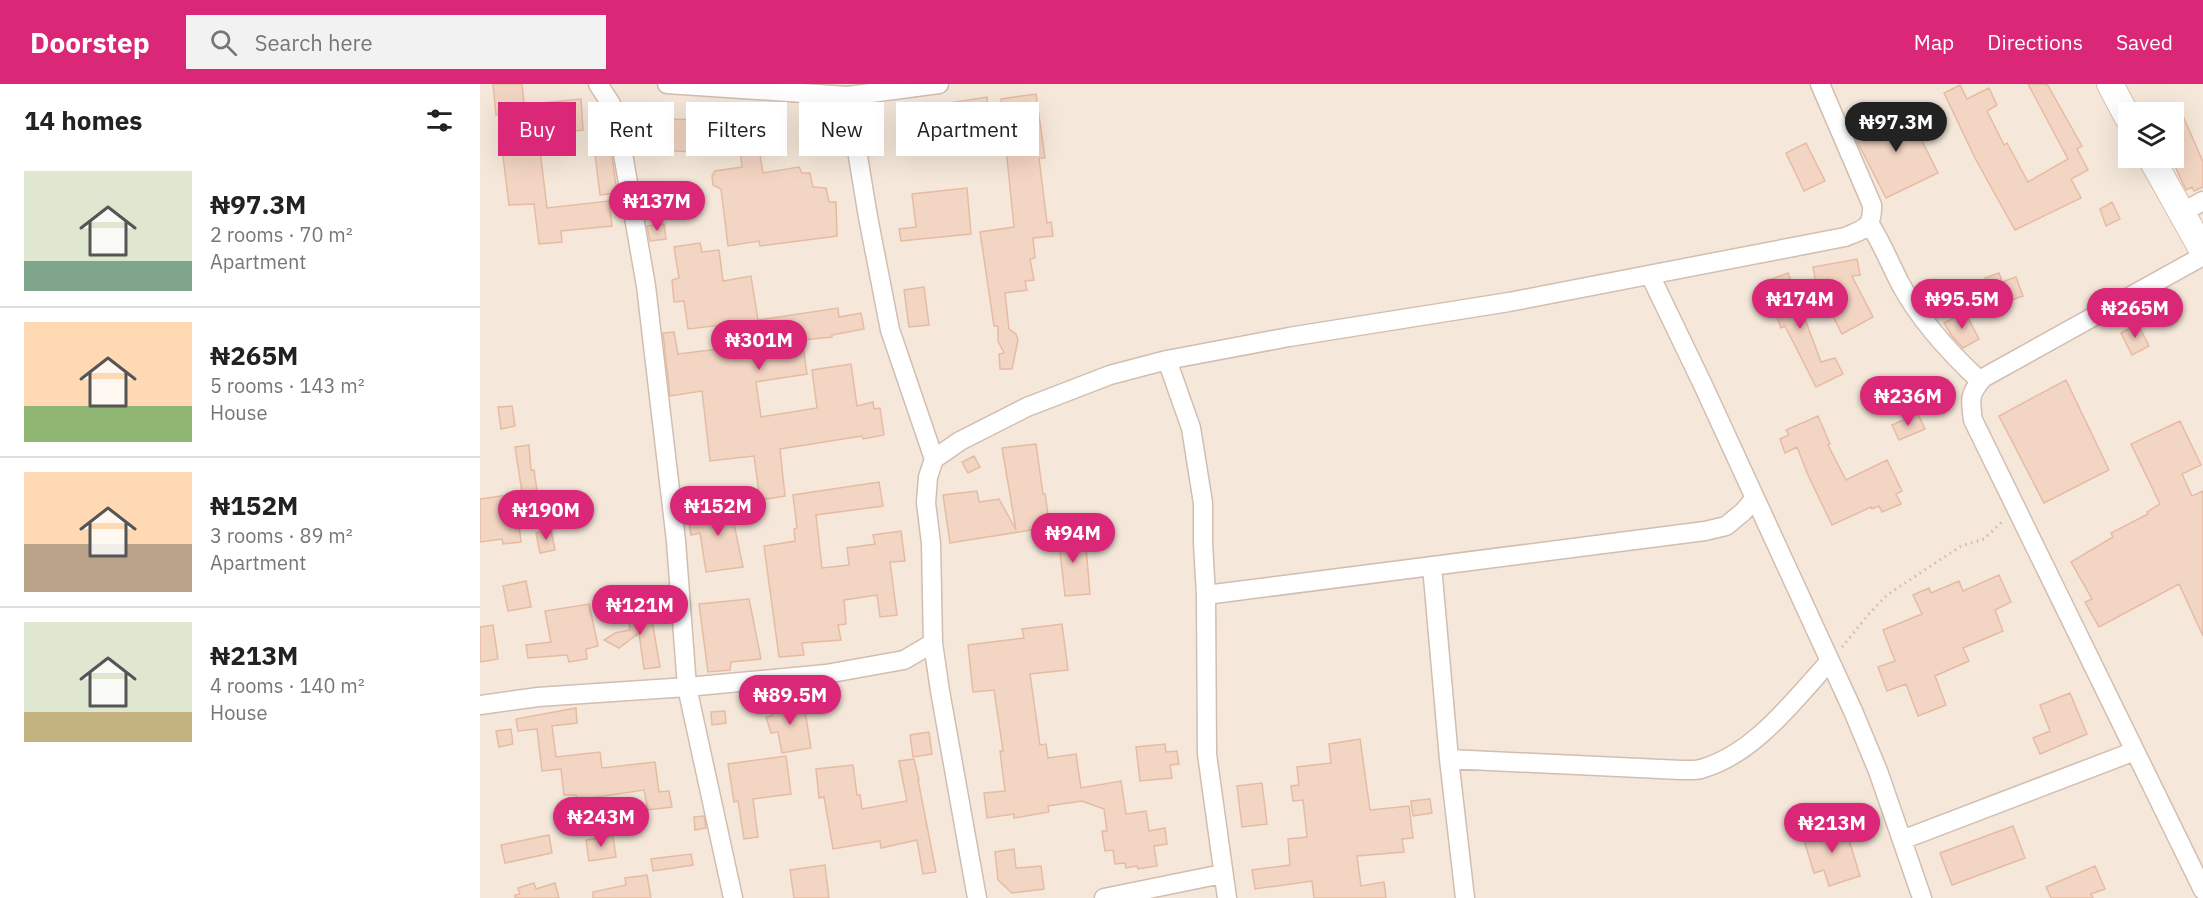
<!DOCTYPE html>
<meta charset="utf-8">
<style>
:root{--surface:#fff;--page:#f2f2f2;--text:#222;--muted:#767676;--line:#e0e0e0;--accent:#db2777}
body{margin:0;font-family:"IBM Plex Sans",sans-serif;background:var(--page);color:var(--text);height:100vh;display:flex;flex-direction:column;font-size:22px;white-space:nowrap}
*{box-sizing:border-box;margin:0}
p{font-size:20px;color:var(--muted)}
.icon{flex:none;width:33px;height:33px;fill:none;stroke:currentColor;stroke-width:2;stroke-linecap:round;stroke-linejoin:round}
.map{position:relative;flex:1;overflow:hidden}
.side{display:flex;flex-direction:column;background:var(--surface);width:480px}
.side>*{flex:none}
.hud{position:absolute;left:18px;top:18px;width:570px;height:54px;display:flex;gap:12px}
.buttons{position:absolute;left:1638px;top:18px;display:grid;gap:12px}
.buttons a{display:grid;place-items:center;width:66px;height:66px;border-radius:0px;background:var(--surface);box-shadow:0 6px 24px #0002;font-size:30px}
.price{position:absolute;translate:-50% -51px;padding:0 14px;border-radius:21px;background:var(--accent);color:#fff;font-size:20px;line-height:39px;filter:drop-shadow(0 2px 3px #0008)}
.price::after{content:'';position:absolute;left:50%;top:36px;width:18px;height:14px;margin-left:-9px;background:inherit;clip-path:polygon(0 0,100% 0,50% 100%)}
.price.on{background:#222;color:#fff}
ul{padding:0;list-style:none}
li{display:flex;align-items:center;gap:18px;height:150px;padding:0 24px}
li+li{border-top:2px solid var(--line)}
li span{display:grid;place-items:center;flex:none;width:168px;height:120px;border-radius:0px;color:#555}
li>.icon{margin-inline-start:auto}
span .icon{width:72px;height:72px;fill:#fffc;stroke-width:1}
li b{font-size:26px}
h2{display:flex;justify-content:space-between;align-items:center;height:72px;padding:0 24px;font-size:26px}
.chip{padding:0 21px;border-radius:0px;background:var(--surface);box-shadow:0 6px 24px #0002;font-size:21px;line-height:54px}
.chip.on{background:var(--accent);color:#fff}
header{display:flex;align-items:center;gap:36px;box-sizing:border-box;height:84px;padding:0 30px;background:var(--accent);color:#fff}
header strong{font-size:28px}
nav{display:flex;gap:33px;margin-inline-start:auto;font-size:21px}
.search{width:420px;height:54px;background:var(--page);display:flex;align-items:center;gap:15px;box-sizing:border-box;padding:0 21px;border-radius:0px;color:var(--muted);font-size:22px}
main{display:flex;flex:1;min-height:0}
.map>svg:first-child{display:block}
.residential{fill:#f5e8da;fill-rule:evenodd}
.building{fill:#f3d5c3;stroke:#e6bba3;stroke-width:1.5}
.lines{fill:none;stroke-linecap:round;stroke-linejoin:round}
.minor-casing{stroke:#d1beb0;stroke-width:21}
.secondary-casing{stroke:#d6c0b0;stroke-width:28}
.path{stroke:#d9b8a5;stroke-width:3;stroke-dasharray:1.5 4.5;stroke-linecap:butt}
.minor{stroke:#fff;stroke-width:18}
.secondary{stroke:#fff;stroke-width:26}
</style>
<header>
<strong>Doorstep</strong>
<div class="search"><svg class="icon" aria-label="search" viewBox="0 0 24 24"><circle cx="10" cy="10" r="6"/><path d="M15 15l6 6"/></svg>Search here</div>
<nav><a>Map</a><a>Directions</a><a>Saved</a></nav>
</header>
<main>
<section class="side">
<h2>14 homes<svg class="icon" aria-label="filters" viewBox="0 0 24 24"><path d="M4 7h16M4 17h16"/><circle cx="9" cy="7" r="2"/><circle cx="15" cy="17" r="2"/></svg></h2>
<ul>
<li><span style="background:linear-gradient(#dfe7d0 75%,#7fa58c 0)"><svg class="icon" aria-label="home" viewBox="0 0 24 24"><path d="M3 11l9-7 9 7M6 9v11h12V9"/></svg></span><div><b>₦97.3M</b><p>2 rooms · 70 m²</p><p>Apartment</p></div></li>
<li><span style="background:linear-gradient(#ffd9b3 70%,#8fb573 0)"><svg class="icon" aria-label="home" viewBox="0 0 24 24"><path d="M3 11l9-7 9 7M6 9v11h12V9"/></svg></span><div><b>₦265M</b><p>5 rooms · 143 m²</p><p>House</p></div></li>
<li><span style="background:linear-gradient(#ffd9b3 60%,#b9a48a 0)"><svg class="icon" aria-label="home" viewBox="0 0 24 24"><path d="M3 11l9-7 9 7M6 9v11h12V9"/></svg></span><div><b>₦152M</b><p>3 rooms · 89 m²</p><p>Apartment</p></div></li>
<li><span style="background:linear-gradient(#dfe7d0 75%,#c2b280 0)"><svg class="icon" aria-label="home" viewBox="0 0 24 24"><path d="M3 11l9-7 9 7M6 9v11h12V9"/></svg></span><div><b>₦213M</b><p>4 rooms · 140 m²</p><p>House</p></div></li>
</ul>
</section>
<div class="map">
<svg width="1723" height="814" viewBox="0 0 1723 814">
<rect width="100%" height="100%" fill="#fdf6ec"/>
<path class="residential" d="M0,0H1723V814H0ZM1648,28H1694V74H1648Z"/>
<path class="building" d="M13,0H42L45,28L16,31Z
M1548,0H1567L1602,62L1597,65L1608,86L1591,95L1601,114L1535,146L1496,76L1464,9L1480,1L1487,15L1509,4L1517,21L1507,27L1524,61L1527,59L1548,98L1588,75Z
M556,10L565,74H559L567,139L571,138L573,152L553,154L555,174L550,175L554,196L545,197L547,206L525,209L529,245L536,250L538,256L532,285H520L519,270L524,269L518,257V242H514L500,148L534,143L521,15Z
M507,13L508,25L471,30L469,19Z
M101,15L103,46L64,50L61,19Z
M1426,25L1458,89L1406,114L1373,49Z
M1703,32L1723,78V103L1714,107L1712,103L1706,106L1694,80V36Z
M161,35L250,36L252,48H232V69L160,65Z
M123,36L132,72L137,109L120,111L111,37Z
M353,36L356,61L335,64L332,39Z
M59,58L67,124L129,117L132,142L81,147L82,158L59,160L54,120L29,121L22,64Z
M1326,59L1345,97L1324,107L1306,69Z
M271,60L279,65L283,89L319,83L322,89H330L333,103L346,104L349,118H356L357,152L280,162L279,157L248,162L241,105L233,101L232,92L235,87L262,83L260,67L262,62Z
M487,104L491,150L421,157L419,145L436,143L432,110Z
M1632,118L1640,135L1626,142L1620,125Z
M184,140L186,155L170,157L167,142Z
M220,159L222,168L239,166L243,197L271,192L278,236L358,224L359,233L381,229L384,245L352,251V253L322,256L327,290L276,298L281,333L337,324L332,286L371,280L377,322L393,318L394,325L400,324L404,351L383,355L382,352L300,365L305,412L280,416L274,372L230,377L222,307L190,312L183,249L194,248L198,270L247,264L243,241L208,245L204,217L194,218L192,196L199,194L194,163Z
M1377,175L1380,191L1372,192L1393,233L1362,250L1336,200L1333,183Z
M1308,189L1341,278L1355,274L1363,290L1336,303L1305,242L1301,244L1284,198Z
M1519,189L1522,198L1536,193L1543,212L1514,222L1505,194Z
M444,203L449,241L429,243L424,206Z
M1485,228L1499,255L1483,264L1472,252L1464,239Z
M1658,240L1669,262L1652,271L1641,249Z
M1586,296L1629,386L1564,419L1519,332Z
M32,322L35,342L21,345L18,323Z
M1438,330L1445,345L1419,356L1412,341Z
M1338,332L1350,360L1348,361L1366,396L1407,376L1422,407L1416,410L1421,420L1402,428L1399,422L1392,425L1391,423L1352,441L1328,391L1317,363L1305,369L1300,355L1309,351L1306,346Z
M1700,337L1721,381L1702,390L1712,412L1723,407V552L1699,500L1619,543L1605,518L1612,515L1591,478L1633,453L1631,449L1668,430L1667,428L1680,420L1651,360Z
M556,360L563,410H565L570,443L470,459L463,411L497,407L499,418L519,415L536,446L522,364Z
M49,361L51,386H54L57,406L42,408L35,363Z
M494,372L500,383L488,389L482,378Z
M399,398L403,422L336,431L342,484L369,481L367,464L395,460L393,451L421,447L425,477L410,478L417,531L400,533L397,511L364,516L366,540L358,541L361,556L322,559L324,571L299,573L284,462L315,457L314,445L317,444L313,411Z
M35,410L41,458L23,460L22,455L0,458V415Z
M227,421L228,429L266,425L267,438L254,440L263,483L226,488L220,449L211,451L207,425Z
M593,444L596,465L606,463L610,510L585,512L579,459H576L574,447Z
M71,446L75,466L60,469L56,449Z
M1519,491L1531,518L1515,526L1523,547L1483,564L1489,577L1455,592L1466,621L1438,632L1426,600L1407,607L1398,583L1415,577L1403,546L1442,530L1433,511L1449,504L1451,509L1479,497L1483,507Z
M46,497L51,523L28,527L23,502Z
M269,515L281,575L251,578L250,586L228,588L219,520Z
M109,520L118,562L106,565L107,575L89,578L87,571L48,574L46,561L71,558L65,527Z
M170,524L180,583L164,585L159,549L139,564L124,556L135,549L150,546L147,526Z
M582,540L588,586L550,590L560,661L566,660L568,674L596,670L601,704L641,697L646,730L666,727L669,747L685,744L687,760L674,762L677,782L658,785L657,782L646,784L645,779L635,780L633,766L625,767L622,747H627L624,725L602,717L568,722L569,728L534,734V730L507,734L504,709L525,707L520,667H523L514,606L493,608L488,561L544,554L542,545Z
M13,541L18,575L0,578V543Z
M1590,609L1607,650L1560,670L1553,654L1570,647L1560,621Z
M323,615L331,664L302,669L298,648L291,649L286,633L292,632L290,622Z
M96,624L97,639L72,642L76,673L120,668L122,684L175,678L179,708L189,707L192,723L168,726L164,706L97,716L96,711H84L81,685L62,687L57,645L38,647L36,635Z
M245,627L246,639L232,641L231,628Z
M31,645L33,660L19,663L16,647Z
M449,648L452,670L433,673L430,651Z
M880,655L890,726L929,722L933,754L922,755L924,768L877,772L881,802L904,798L906,814H834L832,797L775,805L772,786L810,781L808,755L827,753L823,716L813,717L811,702L819,701L817,683L851,679L849,660Z
M685,660L686,668L697,667L699,680L690,681L692,694L660,697L656,663Z
M306,672L311,710L273,715L278,753L264,755L258,717L254,718L248,680Z
M434,675L439,696H438L456,788L443,790L437,756L401,764L400,757L353,765L344,713L339,714L336,685L373,681L377,711H380L382,725L427,717L419,677Z
M782,699L787,740L762,743L757,702Z
M950,715L952,729L933,732L931,717Z
M224,732L226,744L215,746L214,733Z
M1353,737L1357,748L1366,746L1380,792L1349,802L1344,786L1334,789L1324,756L1334,753L1331,744Z
M1533,742L1545,774L1472,801L1460,769Z
M69,751L72,769L25,779L21,761Z
M133,752L136,773L109,777L106,756Z
M534,765L536,784L561,782L564,805L532,809L518,796L515,768Z
M211,770L213,781L173,787L171,775Z
M345,781L349,814H314L310,786Z
M1615,782L1625,805L1611,810L1613,814H1571L1566,803Z
M167,791L171,814H113V808L146,801L145,794Z
M54,799L56,805L75,799L79,814H35V811L40,810L38,804Z"/>
<g class="lines">
<g class="minor-casing">
<path id="minor" d="M118,0L131,20L143,70L166,202L196,457L207,603L253,814
M187,0L368,12L459,0
M368,12L388,133L410,246L454,375
M1701,129L1723,117
M1389,139C1402,159 1410,180 1421,201C1441,238 1470,269 1500,297
M1723,172L1503,294C1489,310 1490,315 1493,336L1723,806
M1170,191L1223,301L1373,627L1398,687L1442,814
M687,276L711,344L723,419V459L726,511L727,670L747,814
M952,482L969,675L985,814
M726,511L1225,447L1246,442L1263,428L1275,414
M0,621L58,613L207,603L346,590L424,576L453,559
M969,675L1201,686C1208,686 1217,687 1224,684C1276,668 1314,616 1350,577
M1422,756L1655,667
M497,814L460,607L453,559L451,459L446,419L448,393L454,375L480,357L547,323L630,291L687,276L809,253L1029,218L1365,153C1384,145 1393,144 1392,121L1340,0
M624,814L742,790"/>
</g>
<g class="secondary-casing">
<path id="secondary" d="M1630,0L1648,34
M1671,74L1723,167"/>
</g>
<path class="path" d="M1362,563L1388,531L1407,511L1481,462L1504,455L1524,436"/>
<use href="#minor" class="minor"/>
<use href="#secondary" class="secondary"/>
</g>
</svg>
<div class="buttons">
<a><svg class="icon" aria-label="layers" viewBox="0 0 24 24"><path d="M12 4l9 5-9 5-9-5zM3 14l9 5 9-5"/></svg></a>
</div>
<b class="price on" style="left:1416px;top:69px">₦97.3M</b>
<b class="price" style="left:177px;top:148px">₦137M</b>
<b class="price" style="left:1320px;top:246px">₦174M</b>
<b class="price" style="left:1482px;top:246px">₦95.5M</b>
<b class="price" style="left:1655px;top:255px">₦265M</b>
<b class="price" style="left:279px;top:287px">₦301M</b>
<b class="price" style="left:1428px;top:343px">₦236M</b>
<b class="price" style="left:238px;top:453px">₦152M</b>
<b class="price" style="left:66px;top:457px">₦190M</b>
<b class="price" style="left:593px;top:480px">₦94M</b>
<b class="price" style="left:160px;top:552px">₦121M</b>
<b class="price" style="left:310px;top:642px">₦89.5M</b>
<b class="price" style="left:121px;top:764px">₦243M</b>
<b class="price" style="left:1352px;top:770px">₦213M</b>
<div class="hud">
<a class="chip on">Buy</a>
<a class="chip">Rent</a>
<a class="chip">Filters</a>
<a class="chip">New</a>
<a class="chip">Apartment</a>
</div>
</div>
</main>
